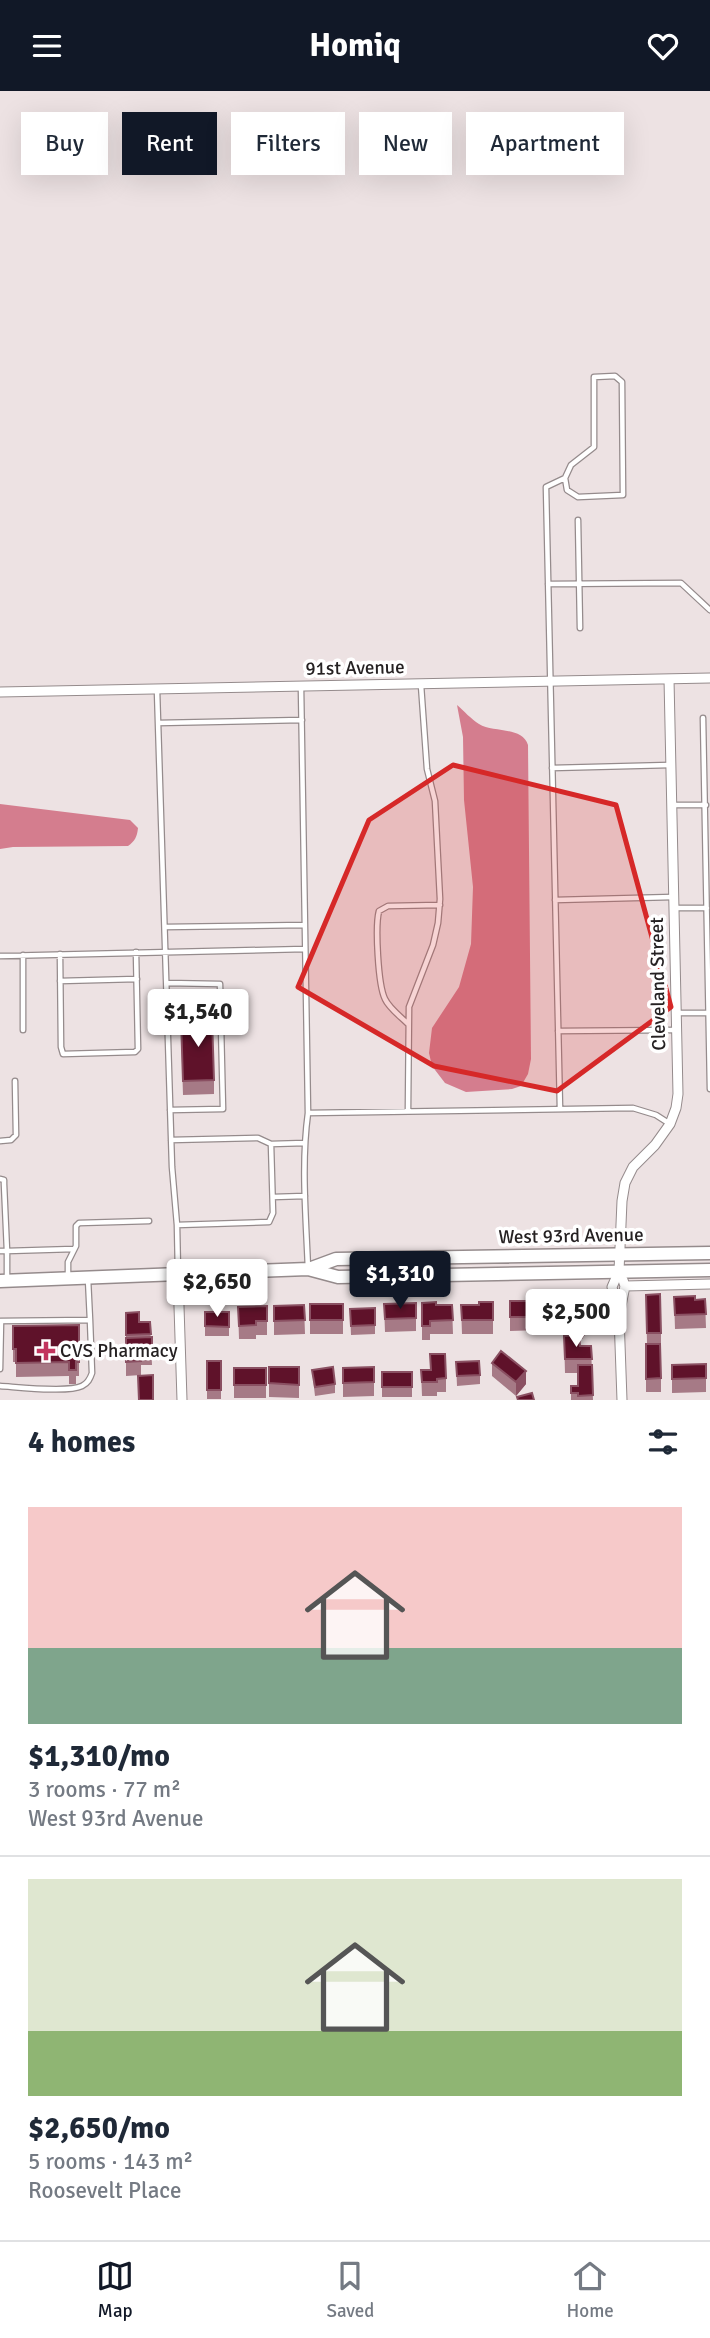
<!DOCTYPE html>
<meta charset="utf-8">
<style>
:root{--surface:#fff;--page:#f6f6f7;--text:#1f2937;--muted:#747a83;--line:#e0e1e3;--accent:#111827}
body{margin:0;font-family:Signika,sans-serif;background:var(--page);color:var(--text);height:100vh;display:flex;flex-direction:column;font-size:26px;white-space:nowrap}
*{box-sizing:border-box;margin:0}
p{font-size:23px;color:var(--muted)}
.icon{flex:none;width:38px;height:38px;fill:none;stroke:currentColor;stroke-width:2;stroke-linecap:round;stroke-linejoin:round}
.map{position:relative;height:1309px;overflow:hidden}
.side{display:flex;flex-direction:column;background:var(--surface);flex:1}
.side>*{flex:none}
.hud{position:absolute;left:21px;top:21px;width:668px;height:63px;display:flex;gap:14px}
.price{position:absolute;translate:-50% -60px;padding:0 16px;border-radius:7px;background:#fff;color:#222;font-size:23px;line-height:46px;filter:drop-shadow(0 2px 4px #0008)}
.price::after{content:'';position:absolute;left:50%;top:42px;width:21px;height:16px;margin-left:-10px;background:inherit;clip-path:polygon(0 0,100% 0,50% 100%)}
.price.current{background:var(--accent);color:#fff}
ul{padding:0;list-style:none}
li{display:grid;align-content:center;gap:14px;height:371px;padding:0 28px}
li+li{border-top:2px solid var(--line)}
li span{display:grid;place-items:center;height:217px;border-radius:0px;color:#555}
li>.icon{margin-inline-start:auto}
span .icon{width:126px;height:126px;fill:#fffc;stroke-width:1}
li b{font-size:30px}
h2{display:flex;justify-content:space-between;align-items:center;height:84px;padding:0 28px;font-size:30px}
.tag{padding:0 24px;border-radius:0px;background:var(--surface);box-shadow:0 7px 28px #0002;font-size:24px;line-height:63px}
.tag.current{background:var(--accent);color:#fff}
header{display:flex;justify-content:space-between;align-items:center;height:91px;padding:0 28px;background:var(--accent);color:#fff;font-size:32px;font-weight:700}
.tabs{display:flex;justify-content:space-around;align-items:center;height:98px;border-top:2px solid var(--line);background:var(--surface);font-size:19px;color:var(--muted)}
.tabs a{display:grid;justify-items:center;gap:4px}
.tabs .current{color:var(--accent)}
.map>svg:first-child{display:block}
.water{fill:#d47d8e}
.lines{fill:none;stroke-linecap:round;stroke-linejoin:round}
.lane-casing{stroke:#958b8c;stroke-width:7}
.street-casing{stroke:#958b8c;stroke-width:11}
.secondary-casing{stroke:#958b8c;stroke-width:15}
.lane{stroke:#fff;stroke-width:4.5}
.street{stroke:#fff;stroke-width:9}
.secondary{stroke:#fff;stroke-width:12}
.wall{fill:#a67a86}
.shaded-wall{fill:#8a5062}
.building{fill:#5f122a;stroke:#8a5062;stroke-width:2}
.marked{fill:#d62828;fill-opacity:0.2;stroke:#d62828;stroke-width:5;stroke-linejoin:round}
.poi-dot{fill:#c2345e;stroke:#fff;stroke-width:2.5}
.labels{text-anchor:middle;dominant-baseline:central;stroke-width:7;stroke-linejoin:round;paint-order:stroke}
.street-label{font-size:19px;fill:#252122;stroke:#fff}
.poi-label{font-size:19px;fill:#252122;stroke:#fff;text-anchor:start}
</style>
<header><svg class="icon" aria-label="menu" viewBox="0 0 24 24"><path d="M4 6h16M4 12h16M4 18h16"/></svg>Homiq<svg class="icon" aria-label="heart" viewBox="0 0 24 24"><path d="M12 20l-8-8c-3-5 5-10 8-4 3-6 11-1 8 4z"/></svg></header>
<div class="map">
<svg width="710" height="1309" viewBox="0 0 710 1309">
<rect width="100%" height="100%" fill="#ede2e3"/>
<path class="water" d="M457,614C464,620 471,628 479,633C493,642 522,635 528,654L531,968L528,983L521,995L512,998L466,1001L445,992L432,975L429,962L432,937L459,896L471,853L473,796L464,709L463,646Z
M0,713L130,729L138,737C137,746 135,750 128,755L13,756L0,758Z"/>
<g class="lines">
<g class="lane-casing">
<path id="lane" d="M578,429L580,537
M548,493L681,492L710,519
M301,596L308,1022C301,1073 306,1126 308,1178
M157,599L172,1076L177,1134L178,1181
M703,627L710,998
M158,632L302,629
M552,677L670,674
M672,714H706
M555,809L673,806
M674,817H707
M165,836L305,834
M60,863L61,956L63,963L135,961L138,958L136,861
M23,864V939
M0,865L305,858
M60,890L137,888
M167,892L220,893L223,1018L170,1019
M678,922H708
M167,923H222
M408,933C401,926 389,917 385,908C378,894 375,835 379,820L388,815L440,814
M558,940L676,939
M560,1018L546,396L565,387L571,374L594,356V286L615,285L622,291L623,404L578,406L567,399L565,387
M408,1020L409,916L433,854L438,832L440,808L435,710L427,678L421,594
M308,1022L633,1017L656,1024L670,1033
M171,1049L258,1047L271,1053L273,1122L269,1131L177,1134
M0,1050L11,1049L16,1044L15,990
M271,1053L305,1052
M0,1088L4,1089V1093L7,1160L74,1158
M273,1106L305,1105
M0,1160H7V1187
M68,1184V1171L76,1155V1135L79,1132L149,1130
M0,1230L90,1229L88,1188
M0,1278L1,1230
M0,1295C17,1296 68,1302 82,1295C88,1292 90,1288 92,1282L90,1229"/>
</g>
<g class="street-casing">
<path id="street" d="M0,601L710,587
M178,1184L182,1309
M625,1195L710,1193
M620,1220L625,1195L623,1189
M622,1309L619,1225L612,1196L619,1180L622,1110L625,1092L633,1076L655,1054L670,1033L676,1017L678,1003L669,588"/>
</g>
<g class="secondary-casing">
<path id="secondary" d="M309,1178L336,1168L710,1162
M0,1190L308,1178L338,1186L710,1179"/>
</g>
<use href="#lane" class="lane"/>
<use href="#street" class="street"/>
<use href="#secondary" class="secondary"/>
</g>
<path class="wall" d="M181,942L214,989V1003L183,1004Z
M646,1204L661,1242V1301H646V1253H647Z
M674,1206L695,1209L705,1208L706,1237L675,1238Z
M510,1210H541V1239L510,1240Z
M493,1211V1243H462L461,1214H479Z
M416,1212V1240L385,1241L384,1213Z
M422,1212L436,1214H452L453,1243H430V1249H422Z
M310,1213H343V1243H310Z
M304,1214L305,1243L274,1244V1215Z
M267,1215V1244H256V1248H239L238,1216Z
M557,1216L591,1235L582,1248L579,1246L580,1255H591L593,1309H571V1295H578V1282H565L564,1245H577L557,1229Z
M375,1217V1243L351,1244L350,1218Z
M205,1221H229V1245H205Z
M126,1222L139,1231H150L152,1274H141V1284L126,1285Z
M79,1234V1285H76V1293H69V1285L16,1286V1271H13V1235Z
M430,1263L446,1287V1301H437V1305H422L421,1279H430Z
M207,1270H221V1308H207Z
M456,1271L480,1284V1293L457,1295Z
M492,1272L526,1293L516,1305L492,1285Z
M706,1273V1301L672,1302V1274Z
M269,1276H299V1307L269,1306Z
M374,1276V1305L343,1306V1277Z
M234,1277H266V1307H234Z
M312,1279L335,1293V1302L315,1305Z
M382,1281H412V1306H382Z"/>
<path class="shaded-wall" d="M591,1222V1235L582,1248V1234Z
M526,1280V1293L516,1305V1291Z"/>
<path class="building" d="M212,927L214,989L183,990L181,928Z
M660,1203L661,1242H647L646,1204Z
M566,1204L591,1222L582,1234L557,1216Z
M695,1205V1209L705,1208L706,1223L675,1224L674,1206Z
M510,1210H541V1226H510Z
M436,1211V1214H452L453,1229L430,1230V1235H422V1212Z
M479,1211H493V1229H462L461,1214H479Z
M416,1212V1227L385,1228L384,1213Z
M310,1213H343V1229H310Z
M304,1214L305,1229L274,1230V1215Z
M267,1215V1230H256V1234L239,1235L238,1216Z
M375,1217V1234L351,1235L350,1218Z
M139,1221V1231H150L151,1243L126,1244V1222Z
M205,1221H229V1236L205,1235Z
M79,1234V1271H76V1279H69V1271L16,1272V1258H13V1235Z
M579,1244L580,1255H591L592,1268H565L564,1245Z
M152,1246V1260H141V1270L126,1271V1247Z
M646,1253H660L661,1287L646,1288Z
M501,1260L526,1280L516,1291L492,1272Z
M430,1263H445L446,1287L437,1288V1291H422L421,1279H431Z
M207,1270H221V1299H207Z
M479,1270L480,1284L457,1285L456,1271Z
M706,1273V1287L672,1288V1274Z
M578,1274H592L593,1304L578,1305V1302H571V1295H578Z
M269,1276H299V1294L269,1292Z
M333,1276L335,1293L315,1296L312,1279Z
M374,1276V1291L343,1292V1277Z
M234,1277H266V1294H234Z
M382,1281H412V1296H382Z
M153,1284V1309H139L138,1285Z
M532,1302L534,1309H518L517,1306Z"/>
<path class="marked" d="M453,674L616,714L671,916L557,1000L434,975L298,896L369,729Z"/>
<path class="poi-dot" d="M42.5 1249.5h7v7h7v7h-7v7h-7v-7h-7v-7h7z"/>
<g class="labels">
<g class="street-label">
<text transform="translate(355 577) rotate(-1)">91st Avenue</text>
<text transform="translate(658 893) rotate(-91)">Cleveland Street</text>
<text transform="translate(571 1145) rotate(-1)">West 93rd Avenue</text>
</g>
<g class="poi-label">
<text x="60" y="1260">CVS Pharmacy</text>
</g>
</g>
</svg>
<b class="price" style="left:198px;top:958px">$1,540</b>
<b class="price current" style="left:400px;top:1220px">$1,310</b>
<b class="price" style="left:217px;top:1228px">$2,650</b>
<b class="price" style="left:576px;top:1258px">$2,500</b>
<div class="hud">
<a class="tag">Buy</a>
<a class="tag current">Rent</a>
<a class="tag">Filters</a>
<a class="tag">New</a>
<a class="tag">Apartment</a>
</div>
</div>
<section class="side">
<h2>4 homes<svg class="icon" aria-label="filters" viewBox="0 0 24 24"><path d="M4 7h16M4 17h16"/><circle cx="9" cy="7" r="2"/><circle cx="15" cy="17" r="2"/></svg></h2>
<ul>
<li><span style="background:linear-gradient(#f6c9c9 65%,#7fa58c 0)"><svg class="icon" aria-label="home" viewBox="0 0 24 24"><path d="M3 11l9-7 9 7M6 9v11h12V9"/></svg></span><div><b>$1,310/mo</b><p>3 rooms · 77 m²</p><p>West 93rd Avenue</p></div></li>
<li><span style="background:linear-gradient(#dfe7d0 70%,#8fb573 0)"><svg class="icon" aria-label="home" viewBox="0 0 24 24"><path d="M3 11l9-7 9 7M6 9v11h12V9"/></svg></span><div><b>$2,650/mo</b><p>5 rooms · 143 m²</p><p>Roosevelt Place</p></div></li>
</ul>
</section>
<nav class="tabs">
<a class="current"><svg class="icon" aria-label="map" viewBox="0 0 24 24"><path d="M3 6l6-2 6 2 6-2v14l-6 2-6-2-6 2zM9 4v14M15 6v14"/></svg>Map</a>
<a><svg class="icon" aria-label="saved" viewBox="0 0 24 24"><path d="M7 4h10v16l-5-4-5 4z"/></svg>Saved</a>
<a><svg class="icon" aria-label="home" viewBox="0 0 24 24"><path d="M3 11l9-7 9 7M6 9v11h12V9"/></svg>Home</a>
</nav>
